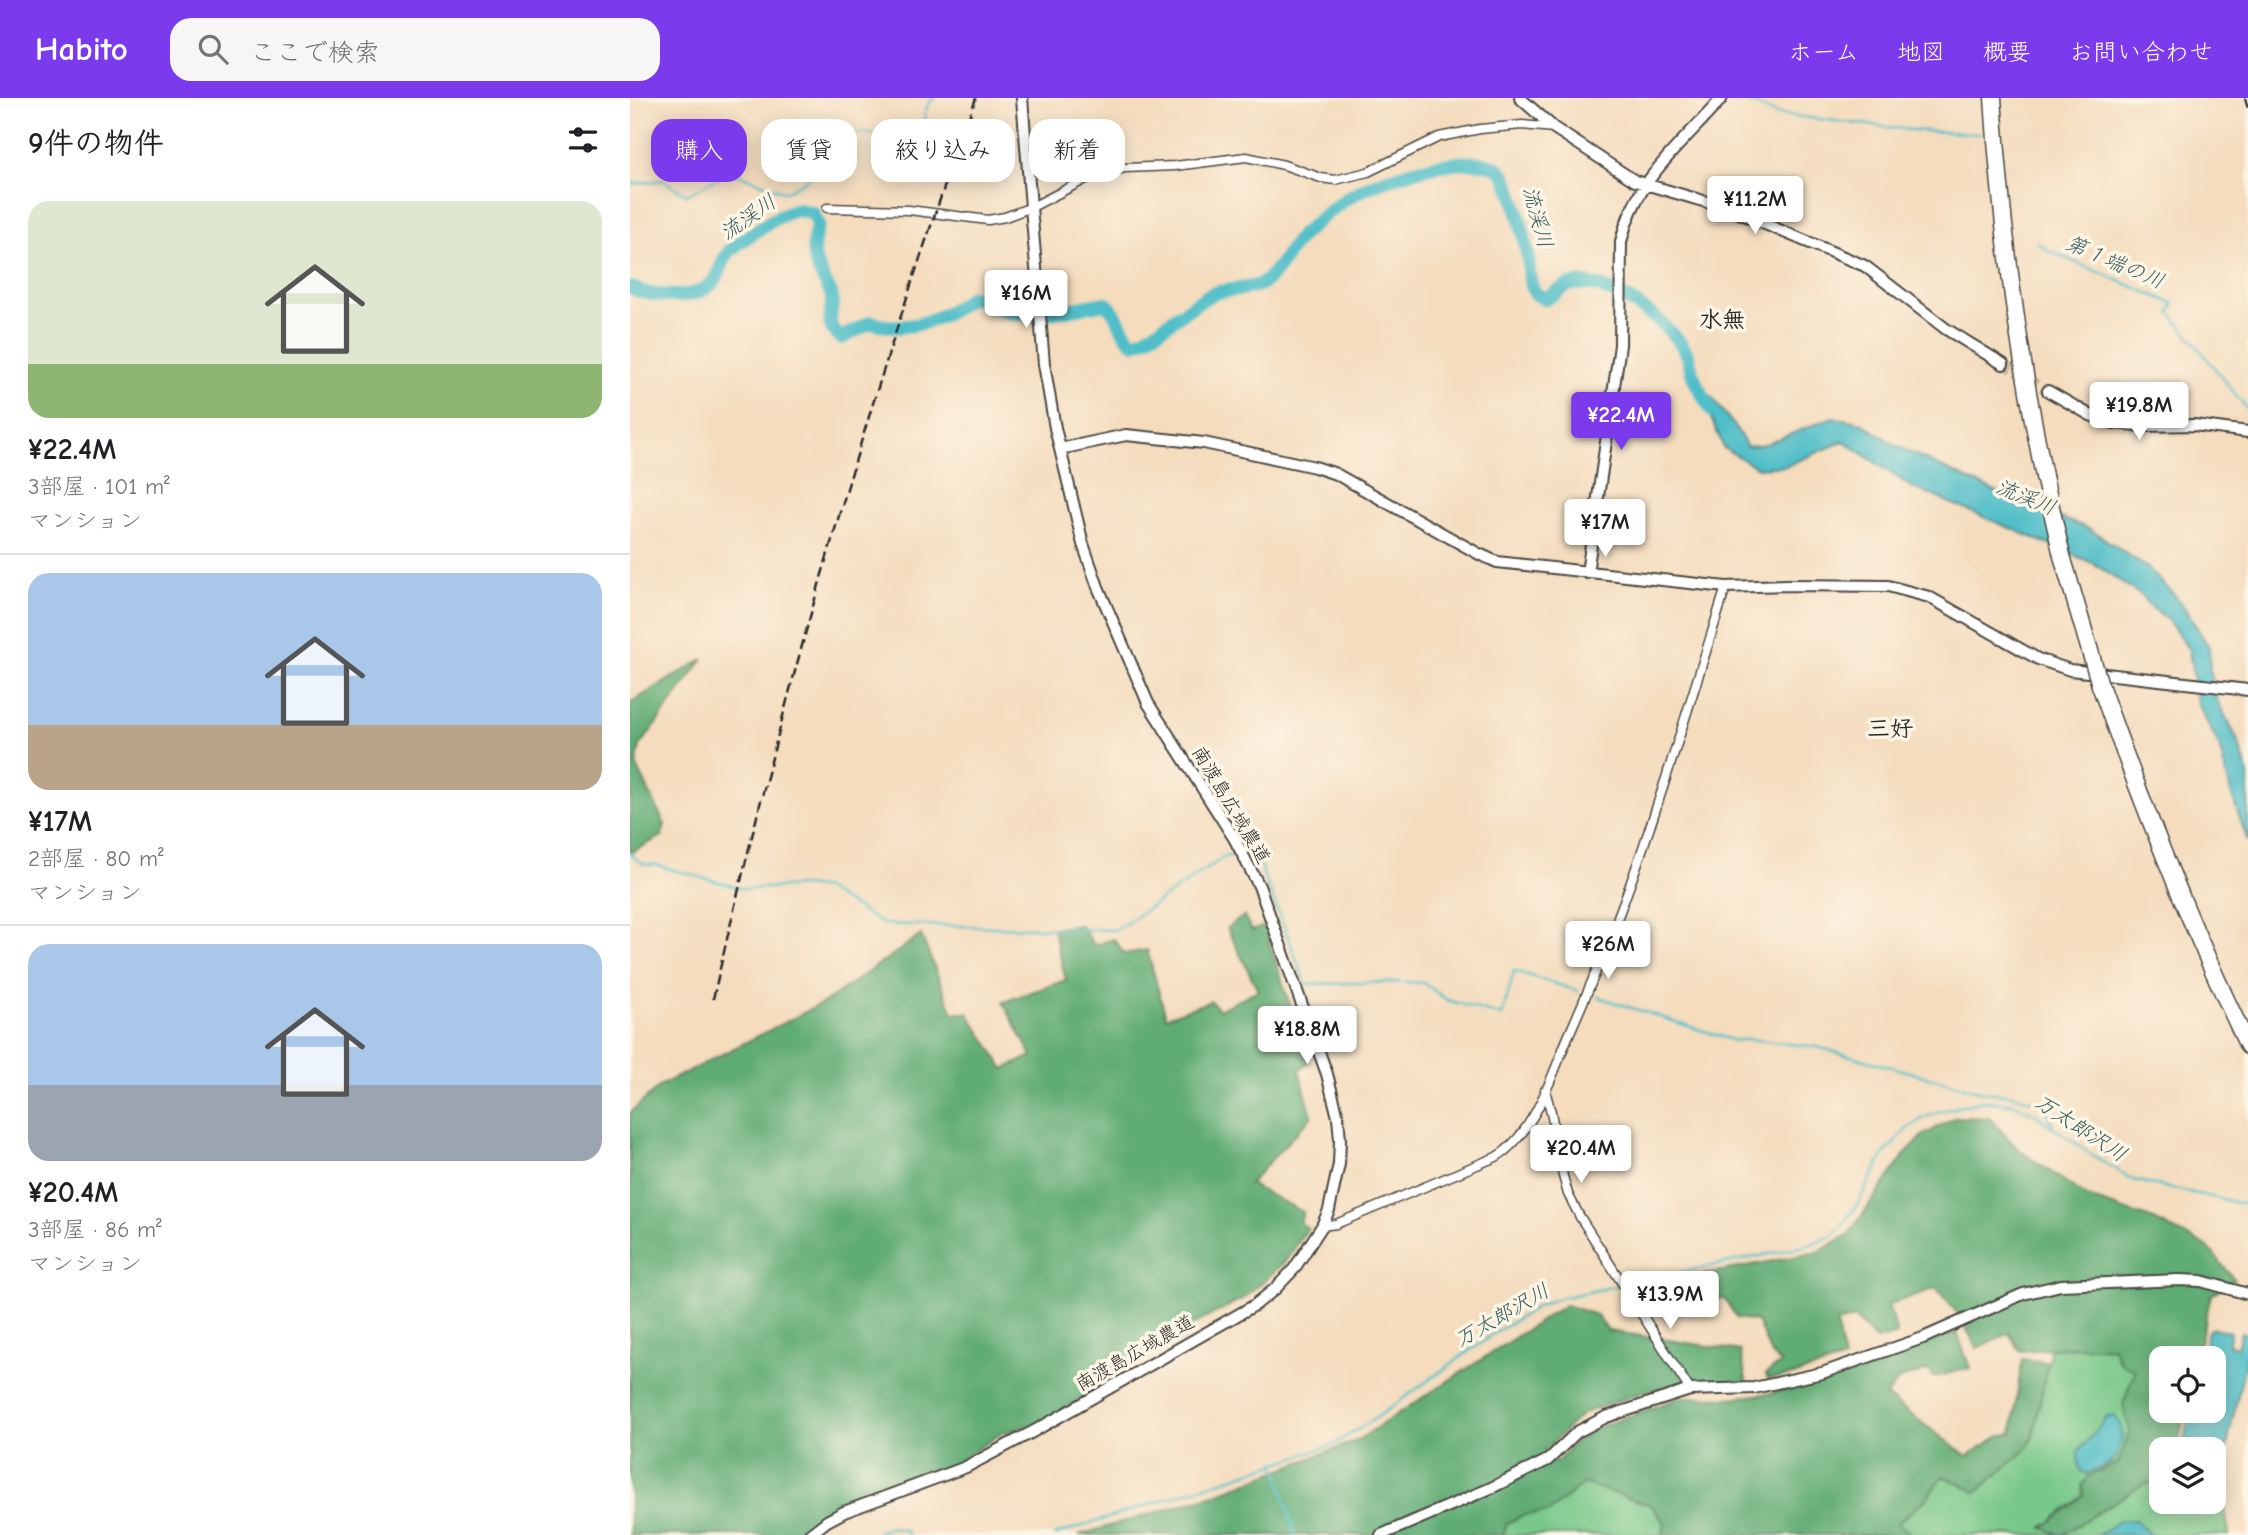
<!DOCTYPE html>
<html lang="ja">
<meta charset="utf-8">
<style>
:root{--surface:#fff;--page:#f6f6f6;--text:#202124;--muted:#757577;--line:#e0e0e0;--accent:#7c3aed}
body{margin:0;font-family:"Comic Neue","Klee One",sans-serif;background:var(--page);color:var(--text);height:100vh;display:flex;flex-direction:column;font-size:26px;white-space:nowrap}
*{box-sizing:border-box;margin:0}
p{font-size:23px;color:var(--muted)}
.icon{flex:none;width:38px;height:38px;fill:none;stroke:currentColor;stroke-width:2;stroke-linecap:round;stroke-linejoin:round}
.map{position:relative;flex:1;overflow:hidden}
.details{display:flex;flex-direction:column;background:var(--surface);width:630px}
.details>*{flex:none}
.hud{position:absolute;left:21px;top:21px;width:665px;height:63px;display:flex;gap:14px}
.controls{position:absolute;left:1519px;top:1248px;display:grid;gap:14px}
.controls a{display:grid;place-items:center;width:77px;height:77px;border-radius:14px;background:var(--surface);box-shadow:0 4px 18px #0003;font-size:35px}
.price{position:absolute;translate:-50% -60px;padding:0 16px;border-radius:7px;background:#fff;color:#222;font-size:23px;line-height:46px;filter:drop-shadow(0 2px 4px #0008)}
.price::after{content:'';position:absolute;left:50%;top:42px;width:21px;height:16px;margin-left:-10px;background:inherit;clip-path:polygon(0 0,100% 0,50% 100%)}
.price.current{background:var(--accent);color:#fff}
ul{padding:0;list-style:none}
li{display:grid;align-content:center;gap:14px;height:371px;padding:0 28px}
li+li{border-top:2px solid var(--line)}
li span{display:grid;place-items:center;height:217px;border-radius:21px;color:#555}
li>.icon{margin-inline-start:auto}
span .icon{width:126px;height:126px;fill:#fffc;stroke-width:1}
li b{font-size:30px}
h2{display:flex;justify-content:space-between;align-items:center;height:84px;padding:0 28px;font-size:30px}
.pill{padding:0 24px;border-radius:21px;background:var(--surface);box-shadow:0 4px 18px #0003;font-size:24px;line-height:63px}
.pill.current{background:var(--accent);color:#fff}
header{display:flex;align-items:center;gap:42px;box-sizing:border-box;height:98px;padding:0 35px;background:var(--accent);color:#fff}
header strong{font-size:33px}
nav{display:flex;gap:38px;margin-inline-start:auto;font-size:24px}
.search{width:490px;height:63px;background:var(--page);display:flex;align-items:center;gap:18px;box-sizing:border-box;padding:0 24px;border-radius:21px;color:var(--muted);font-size:26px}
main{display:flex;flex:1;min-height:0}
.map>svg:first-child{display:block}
.green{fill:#77c889;stroke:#517a5a;stroke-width:2}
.forest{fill:#61ac75;stroke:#466c50;stroke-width:2}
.water{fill:#50bec8;stroke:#3e747a;stroke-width:2}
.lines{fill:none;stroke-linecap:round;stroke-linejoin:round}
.stream{stroke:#50bec8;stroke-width:2.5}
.river{stroke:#50bec8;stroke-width:14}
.tertiary-tunnel{stroke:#ccb9a0;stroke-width:10;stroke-dasharray:10 5;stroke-linecap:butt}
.minor-casing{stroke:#494641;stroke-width:11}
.tertiary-casing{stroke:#494641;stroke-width:14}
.motorway-casing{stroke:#494641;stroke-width:19}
.minor{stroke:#fff;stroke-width:8}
.tertiary{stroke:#fff;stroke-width:10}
.motorway{stroke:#fff;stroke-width:16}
.rail{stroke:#2b2b2b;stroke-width:2.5;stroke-dasharray:10 5;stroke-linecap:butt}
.motorway-bridge-casing{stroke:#494641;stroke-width:19;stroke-linecap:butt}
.motorway-bridge{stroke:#fff;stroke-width:16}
.labels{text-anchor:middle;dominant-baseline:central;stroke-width:7;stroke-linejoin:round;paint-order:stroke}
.street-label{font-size:19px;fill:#2b2b2b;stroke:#fcf5e5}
.water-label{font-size:21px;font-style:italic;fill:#385e62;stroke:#fcf5e5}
.quarter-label{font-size:23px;font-weight:bold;fill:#2b2b2b;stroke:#fcf5e5}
</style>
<header>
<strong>Habito</strong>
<div class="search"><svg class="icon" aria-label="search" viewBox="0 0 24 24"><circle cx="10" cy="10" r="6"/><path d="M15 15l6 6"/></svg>ここで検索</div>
<nav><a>ホーム</a><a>地図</a><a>概要</a><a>お問い合わせ</a></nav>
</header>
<main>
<section class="details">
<h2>9件の物件<svg class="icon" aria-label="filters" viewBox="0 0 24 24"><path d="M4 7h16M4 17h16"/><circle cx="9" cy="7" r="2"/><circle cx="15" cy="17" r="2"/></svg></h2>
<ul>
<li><span style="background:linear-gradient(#dfe7d0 75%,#8fb573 0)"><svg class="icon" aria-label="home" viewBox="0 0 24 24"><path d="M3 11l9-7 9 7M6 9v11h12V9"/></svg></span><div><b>¥22.4M</b><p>3部屋 · 101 m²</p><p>マンション</p></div></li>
<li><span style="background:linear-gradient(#a9c7e8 70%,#b9a48a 0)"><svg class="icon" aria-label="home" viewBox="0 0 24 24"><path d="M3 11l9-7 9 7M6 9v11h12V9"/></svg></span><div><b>¥17M</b><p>2部屋 · 80 m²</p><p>マンション</p></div></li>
<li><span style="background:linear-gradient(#a9c7e8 65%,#9aa5b1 0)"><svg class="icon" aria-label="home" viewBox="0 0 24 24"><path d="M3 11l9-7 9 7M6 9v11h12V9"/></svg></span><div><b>¥20.4M</b><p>3部屋 · 86 m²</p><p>マンション</p></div></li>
</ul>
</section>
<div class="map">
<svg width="1618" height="1437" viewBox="0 0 1618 1437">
<rect width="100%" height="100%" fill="#fcf5e5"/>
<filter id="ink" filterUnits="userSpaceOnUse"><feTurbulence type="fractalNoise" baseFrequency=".0143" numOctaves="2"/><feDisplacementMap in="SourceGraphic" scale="14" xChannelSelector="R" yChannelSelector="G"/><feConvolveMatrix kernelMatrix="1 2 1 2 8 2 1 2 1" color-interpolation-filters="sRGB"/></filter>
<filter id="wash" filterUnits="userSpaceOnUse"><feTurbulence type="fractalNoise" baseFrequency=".00686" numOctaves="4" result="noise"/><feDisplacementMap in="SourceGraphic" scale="28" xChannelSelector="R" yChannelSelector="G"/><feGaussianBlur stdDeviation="1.57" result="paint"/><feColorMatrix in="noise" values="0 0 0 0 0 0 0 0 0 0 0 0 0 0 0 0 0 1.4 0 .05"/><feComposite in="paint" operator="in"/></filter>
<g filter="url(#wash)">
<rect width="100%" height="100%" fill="#f4dcbd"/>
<path class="green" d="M1483,1249L1488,1262L1505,1272L1493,1307L1500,1332L1488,1365L1459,1379L1453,1398L1413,1429L1428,1437H1279V1434L1267,1425L1295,1402L1313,1378L1346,1394L1395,1353L1403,1339L1421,1250Z
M1531,1383V1404H1584V1391L1592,1394L1599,1437H1432L1513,1386Z
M953,1385L1021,1407L1035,1425L1033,1437H873L877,1425L893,1417L919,1414Z"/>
<path class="forest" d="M73,561L10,648L6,666L35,727L32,738L0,755V605Z
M614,818L622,833L634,828L679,965L669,972L682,1018L619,1086L673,1114L670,1125L678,1130L654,1165L616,1199L519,1250L442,1308L413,1324L372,1335L341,1355L321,1370L243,1389L208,1403L173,1437H0V1015L31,987L195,904L291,837L323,915H338L374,971L402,958L373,904L436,882L423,830L451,827L464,847L484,841L494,856L517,852L536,919L581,903L589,912L628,892L597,830Z
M1326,1019L1359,1020L1389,1052L1459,1100L1524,1122L1578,1149L1604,1181L1581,1197L1566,1260H1531V1312L1555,1313L1547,1351H1531V1383L1513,1386L1432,1437L1413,1430L1453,1398L1452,1387L1459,1378L1488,1365L1500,1333L1493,1307L1505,1272L1492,1267L1483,1249H1439L1390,1253L1379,1235L1347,1250L1329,1217L1306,1190L1258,1207L1267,1236L1246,1242L1225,1220L1206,1225L1214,1261L1164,1277L1138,1281L1136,1276L1151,1265L1141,1256L1127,1223L1107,1220L1094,1200L1082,1202L1061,1179L1188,1154L1219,1136L1276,1055L1292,1038Z
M935,1207L967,1217L978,1233L1110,1253L1117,1285L1070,1283L1011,1295L953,1315L914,1353L926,1365L945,1344L964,1331L1052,1299L1099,1300L1136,1296L1194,1283L1327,1234L1340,1270L1304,1279L1299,1272L1269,1281L1256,1298L1337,1358L1369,1338L1382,1335L1392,1261L1418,1264L1403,1339L1395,1353L1346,1394L1313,1378L1295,1402L1267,1425L1279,1434V1437H1033L1035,1425L1021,1407L953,1385L919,1414L893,1417L877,1425L873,1437H449L581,1398L726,1343Z"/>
<path class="water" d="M1070,295L1080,297L1106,330L1117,349L1136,346L1203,319L1232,325L1267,348L1300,364L1383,402L1460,431L1519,471L1550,503L1579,549L1580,572L1588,604L1608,643L1618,676V744L1601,695L1589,648L1567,604L1559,552L1538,522L1516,505L1515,500L1463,465L1280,388L1214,343L1156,368L1128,370L1094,350Z
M1583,1230L1601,1234L1598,1247L1607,1249L1611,1235L1618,1236V1252L1596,1352L1594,1353L1554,1343L1560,1313L1584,1312V1260H1572L1578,1233Z
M1484,1318C1496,1329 1493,1351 1482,1363C1476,1369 1464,1373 1457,1376L1451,1373L1448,1362V1354L1477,1319Z
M1505,1422L1520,1437H1468L1489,1423Z"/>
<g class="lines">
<path class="stream" d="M1109,0L1147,16L1281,32L1350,36
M0,86L33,82L57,97L95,76L110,77L155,94C164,89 176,84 183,76C189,70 192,60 198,53C209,37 235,29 253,40C266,48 267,60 266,73L298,75C300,66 303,55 302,47C299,29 287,14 304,0
M1407,144L1419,153L1544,206L1540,214L1618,312
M0,755C9,765 13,767 26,767L114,791L174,788L195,791L253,826L486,832L594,759L603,757
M619,755L625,754L676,886L770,884
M775,884L794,885L817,902L872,918L884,873L948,893
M968,899L1105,943L1117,941L1187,949L1353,994L1378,996L1414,1006L1422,1026
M645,1364L665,1437
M248,1437L249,1433L262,1429L276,1433L278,1437
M425,1437L703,1347L746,1320L863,1236L908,1208L925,1201L1171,1149L1201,1139L1209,1131L1227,1107L1254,1056L1277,1031L1292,1021L1311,1013L1353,1003L1385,1006L1406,1017L1462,1057L1503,1082L1618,1107"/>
<path class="river" d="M0,189C22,200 70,205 86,180C91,172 92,163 98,155C106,145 154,113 166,112C171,112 178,114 183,115L188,126C180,151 182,161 195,184C197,189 202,195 202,200C203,217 193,227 211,240L241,224C276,237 314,221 341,199C357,200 366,212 381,215C405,220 451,209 475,205C490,215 490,236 504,245C528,237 555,210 580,197C594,190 616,193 631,186C646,179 659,150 672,137C688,122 707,106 726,95C754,79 840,52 869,71C883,81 895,142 898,161C900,171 898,188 906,196C907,197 915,200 916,201C923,197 932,189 939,187C975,177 1040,224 1056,254C1060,260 1060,268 1062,274C1066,288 1075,301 1082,313"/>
</g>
</g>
<g filter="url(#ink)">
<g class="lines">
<path class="tertiary-tunnel" d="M1373,266L1418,293"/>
<g class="minor-casing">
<path id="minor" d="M197,110L279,112L358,122L375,119L402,109L458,80L495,70L545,68L616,59L654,67L691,80L705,82L738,74L809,39L850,31L892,27L924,30
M915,992L921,1014L933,1078L938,1096L950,1119L1060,1292
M692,1128L706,1126L866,1059C904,1037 922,977 938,939C963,882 987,825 1007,767C1039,675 1067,582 1096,489"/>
</g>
<g class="tertiary-casing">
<path id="tertiary" d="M890,0L924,30L1005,83L1097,110L1235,168L1316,231L1373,266
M1418,293L1460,317L1483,325L1512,328L1564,327L1618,334
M430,351L496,337L574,345L685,369L706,376L849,456L867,464L1096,489L1157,487L1258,488L1299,499L1408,561L1440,572L1618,592
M957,475L990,247L991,144C1005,80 1052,47 1092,0
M179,1437L197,1423L214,1414L336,1369L406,1332L625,1207L645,1191L664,1171L692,1128L699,1112L709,1066L710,1042L708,1019L697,976L629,788L604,740L518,605L468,489L453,446L425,330L414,266L392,0
M751,1437L861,1390L918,1362L947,1334L976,1319L1060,1292L1124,1290L1192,1275L1293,1240L1393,1196L1431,1187L1549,1182L1571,1183L1618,1196"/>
</g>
<g class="motorway-casing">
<path id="motorway" d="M1363,0C1371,127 1388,253 1414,378
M1470,587C1514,711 1561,830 1618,948"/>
</g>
<use href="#minor" class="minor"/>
<use href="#tertiary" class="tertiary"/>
<use href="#motorway" class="motorway"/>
<path class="rail" d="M1615,0L1618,11
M83,901C153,596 239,294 346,0"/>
<g class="motorway-bridge-casing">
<path id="motorway-bridge" d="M1414,378L1432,458L1470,587"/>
</g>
<use href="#motorway-bridge" class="motorway-bridge"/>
</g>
</g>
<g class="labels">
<g class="street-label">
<text transform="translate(601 707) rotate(59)">南渡島広域農道</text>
<text transform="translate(505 1255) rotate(-30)">南渡島広域農道</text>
</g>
<g class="water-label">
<text transform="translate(118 119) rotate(-35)">流渓川</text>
<text transform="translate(908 119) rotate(75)">流渓川</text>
<text transform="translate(1485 164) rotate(23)">第１端の川</text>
<text transform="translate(1396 399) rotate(22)">流渓川</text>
<text transform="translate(1451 1030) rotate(33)">万太郎沢川</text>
<text transform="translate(872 1217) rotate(-30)">万太郎沢川</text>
</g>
<g class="quarter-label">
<text x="1092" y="221">水無</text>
<text x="1260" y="630">三好</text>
</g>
</g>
</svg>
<div class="controls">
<a><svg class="icon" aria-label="locate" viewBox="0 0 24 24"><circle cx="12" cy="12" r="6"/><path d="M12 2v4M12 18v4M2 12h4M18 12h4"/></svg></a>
<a><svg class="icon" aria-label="layers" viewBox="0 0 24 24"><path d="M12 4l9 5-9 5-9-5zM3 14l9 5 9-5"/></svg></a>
</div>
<b class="price" style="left:1125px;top:138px">¥11.2M</b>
<b class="price" style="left:396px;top:232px">¥16M</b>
<b class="price" style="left:1509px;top:344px">¥19.8M</b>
<b class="price current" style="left:991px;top:354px">¥22.4M</b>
<b class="price" style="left:975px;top:461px">¥17M</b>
<b class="price" style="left:978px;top:883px">¥26M</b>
<b class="price" style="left:677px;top:968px">¥18.8M</b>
<b class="price" style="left:951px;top:1087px">¥20.4M</b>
<b class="price" style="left:1040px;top:1233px">¥13.9M</b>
<div class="hud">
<a class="pill current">購入</a>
<a class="pill">賃貸</a>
<a class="pill">絞り込み</a>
<a class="pill">新着</a>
</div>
</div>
</main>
